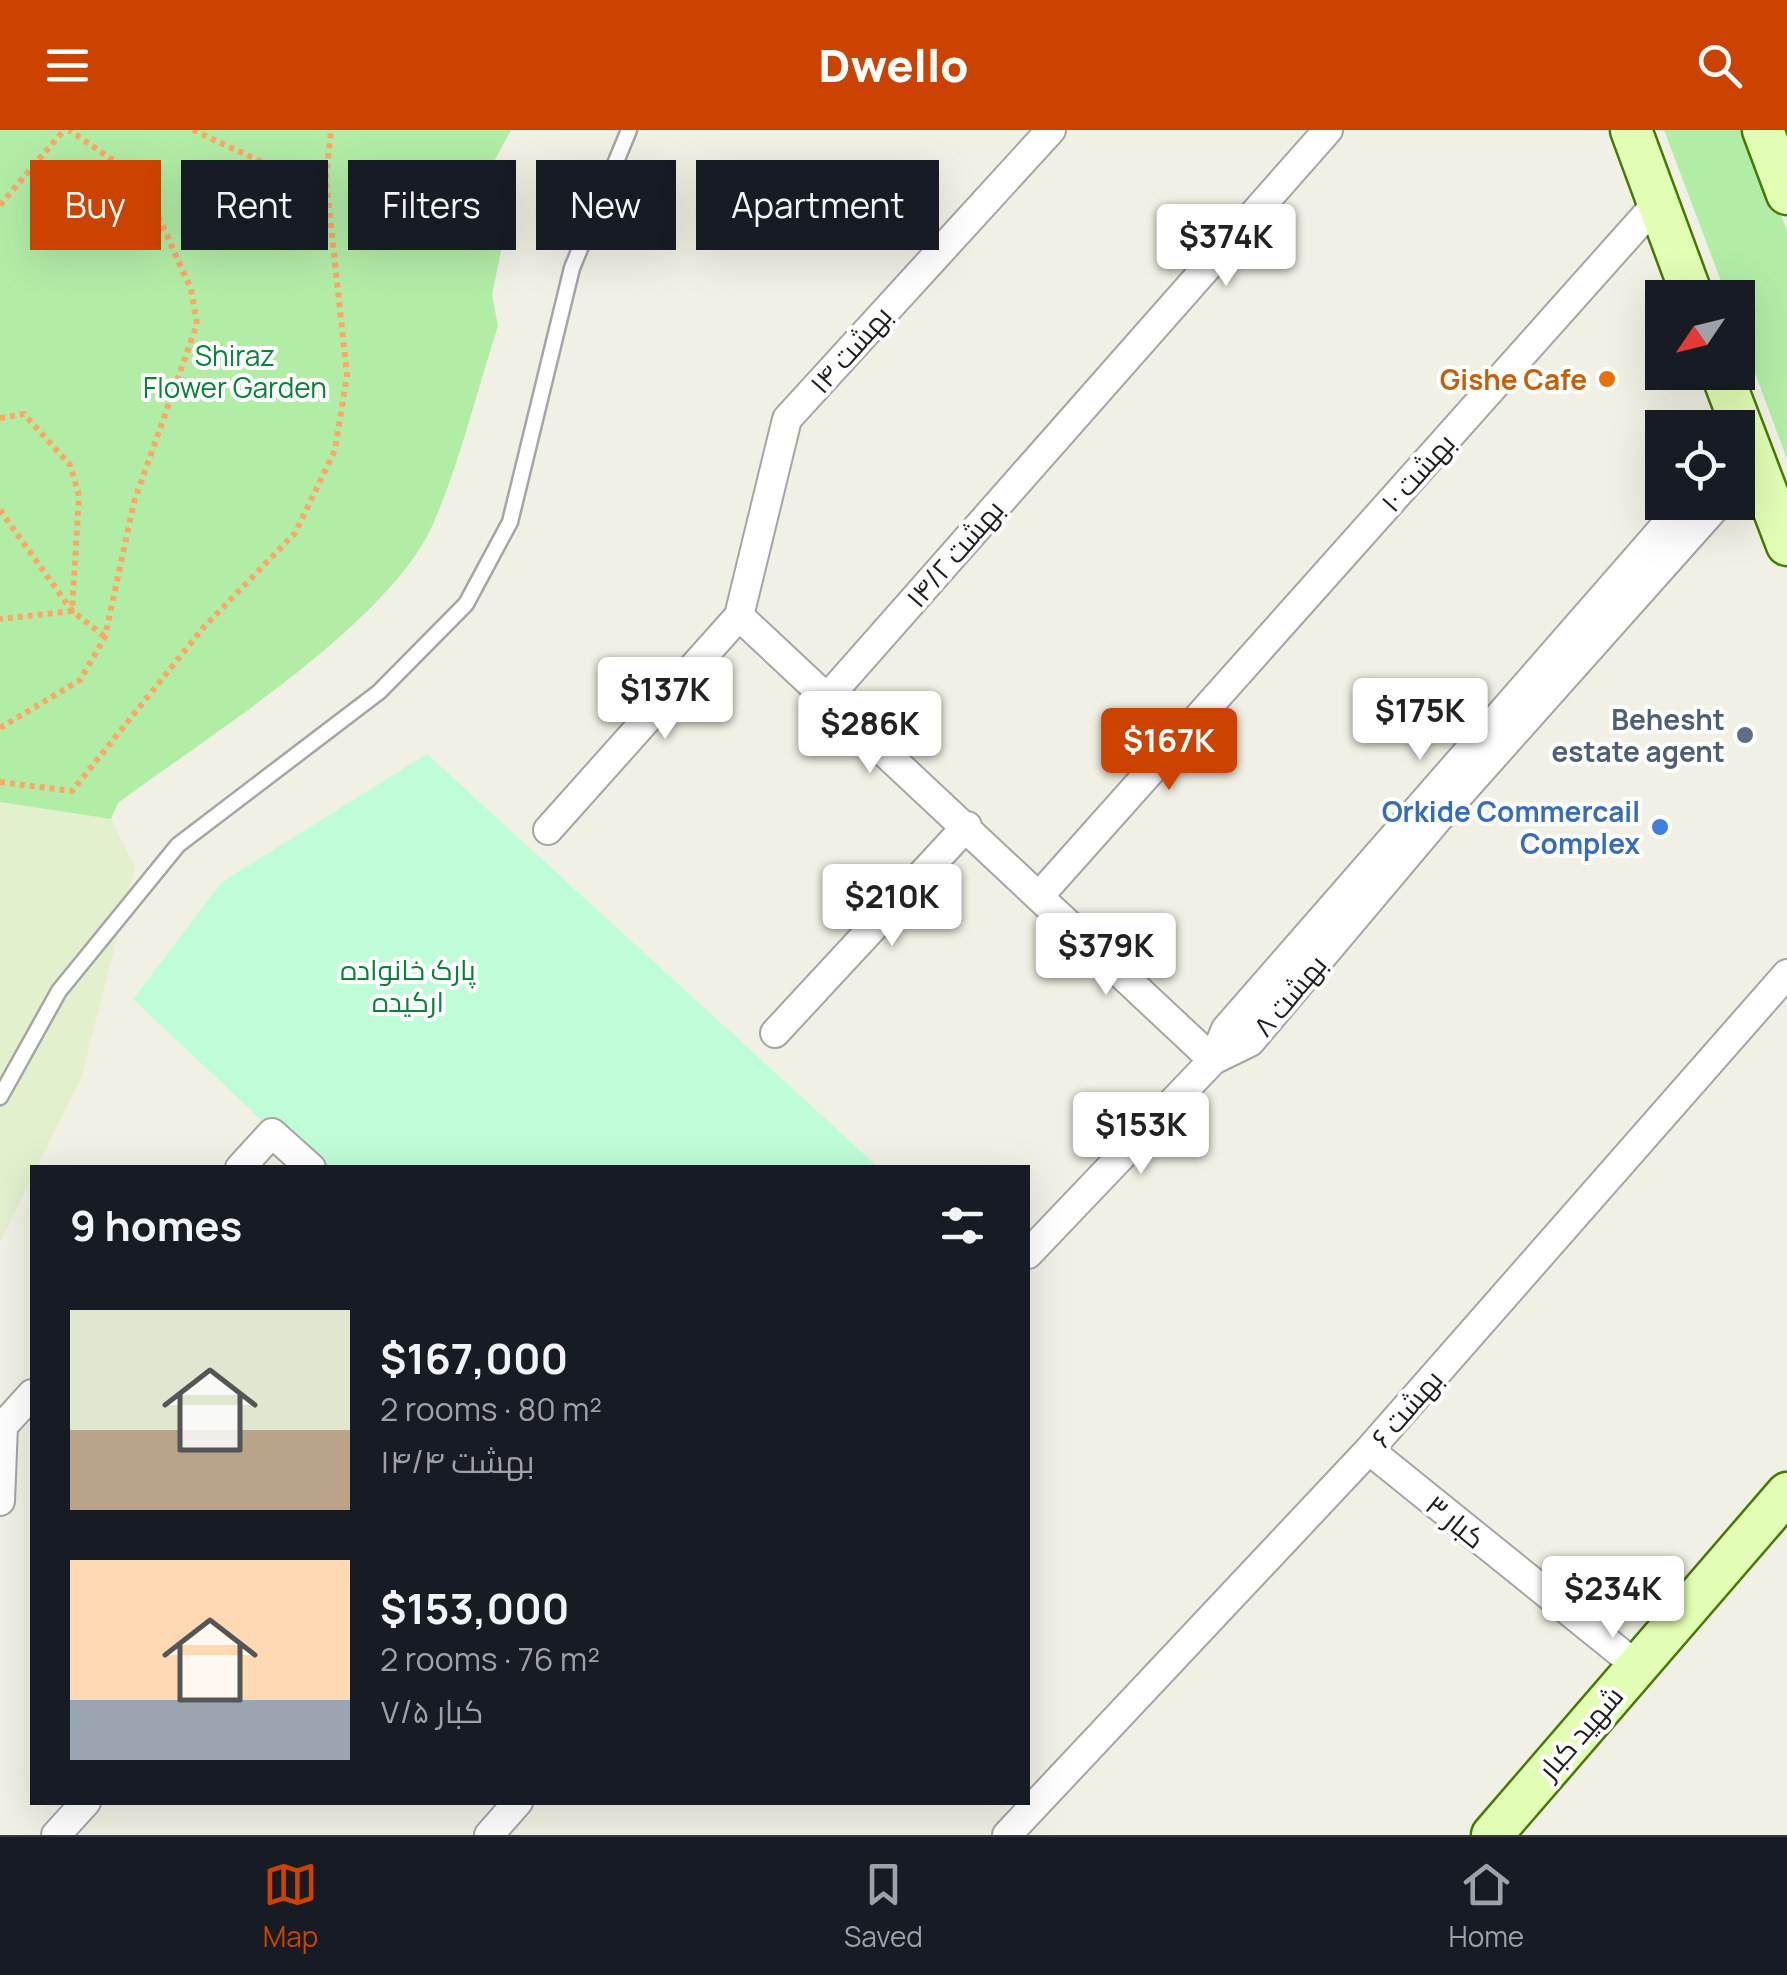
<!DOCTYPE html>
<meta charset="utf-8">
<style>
:root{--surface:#171b24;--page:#20242c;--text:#f1f3f6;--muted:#9ea1a6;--line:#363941;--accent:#cc4200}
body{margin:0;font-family:Manrope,Cairo,sans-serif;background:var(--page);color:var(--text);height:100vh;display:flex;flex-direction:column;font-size:38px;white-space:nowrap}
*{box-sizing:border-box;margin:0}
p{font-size:32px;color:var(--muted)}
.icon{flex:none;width:55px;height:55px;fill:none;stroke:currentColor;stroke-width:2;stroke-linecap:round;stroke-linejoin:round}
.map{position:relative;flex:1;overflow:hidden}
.sheet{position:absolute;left:30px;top:1035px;width:1000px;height:640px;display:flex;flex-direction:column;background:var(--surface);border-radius:0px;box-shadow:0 10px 40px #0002}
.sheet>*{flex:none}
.top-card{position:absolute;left:30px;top:30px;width:1000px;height:90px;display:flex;gap:20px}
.needle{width:65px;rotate:235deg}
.fabs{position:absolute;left:1645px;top:150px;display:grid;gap:20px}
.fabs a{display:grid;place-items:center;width:110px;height:110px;border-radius:0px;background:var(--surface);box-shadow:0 10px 40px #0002;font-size:50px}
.price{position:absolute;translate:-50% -85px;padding:0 22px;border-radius:10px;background:#fff;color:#222;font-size:32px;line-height:65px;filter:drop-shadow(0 2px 5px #0008)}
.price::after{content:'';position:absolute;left:50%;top:60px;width:30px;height:22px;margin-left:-15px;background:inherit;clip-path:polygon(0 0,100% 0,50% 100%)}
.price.selected{background:var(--accent);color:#fff}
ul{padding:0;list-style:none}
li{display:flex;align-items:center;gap:30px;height:250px;padding:0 40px}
li span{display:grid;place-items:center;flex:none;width:280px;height:200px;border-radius:0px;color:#555}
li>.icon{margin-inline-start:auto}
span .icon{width:120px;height:120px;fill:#fffc;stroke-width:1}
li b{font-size:42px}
h2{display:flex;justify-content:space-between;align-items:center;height:120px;padding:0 40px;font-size:42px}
.chip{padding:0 35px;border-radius:0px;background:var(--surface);box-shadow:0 10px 40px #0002;font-size:35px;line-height:90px}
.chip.selected{background:var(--accent);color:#fff}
header{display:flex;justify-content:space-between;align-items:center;height:130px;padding:0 40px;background:var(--accent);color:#fff;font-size:45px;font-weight:800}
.menu{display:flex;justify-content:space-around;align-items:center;height:140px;border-top:2px solid var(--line);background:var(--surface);font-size:28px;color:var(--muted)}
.menu a{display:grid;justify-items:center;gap:5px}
.menu .selected{color:var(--accent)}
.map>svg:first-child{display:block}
.farmland{fill:#e2f0ce}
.grass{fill:#b2eda6}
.park{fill:#befdd7}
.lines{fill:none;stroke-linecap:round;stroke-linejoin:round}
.lane-casing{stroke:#a5a5a5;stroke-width:19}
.street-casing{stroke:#a5a5a5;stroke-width:32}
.secondary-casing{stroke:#467a00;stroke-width:45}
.path{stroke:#ffa665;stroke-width:6;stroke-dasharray:5 5;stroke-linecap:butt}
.lane{stroke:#fff;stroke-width:14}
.street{stroke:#fff;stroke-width:28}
.secondary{stroke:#e2fdb4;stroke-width:40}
.food-dot{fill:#e8710a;stroke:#fff;stroke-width:4}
.service-dot{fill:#5c6f8a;stroke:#fff;stroke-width:4}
.shop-dot{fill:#3f7fe0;stroke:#fff;stroke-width:4}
.labels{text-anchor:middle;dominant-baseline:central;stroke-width:8;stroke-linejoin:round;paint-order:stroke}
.street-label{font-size:28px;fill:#1e1e1e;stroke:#fff}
.park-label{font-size:28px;fill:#058438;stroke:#fff}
.food-label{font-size:28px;font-weight:bold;fill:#c56008;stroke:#fff;text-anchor:end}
.service-label{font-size:28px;font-weight:bold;fill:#4e5e75;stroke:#fff;text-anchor:end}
.shop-label{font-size:28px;font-weight:bold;fill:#366cbe;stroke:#fff;text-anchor:end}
</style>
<header><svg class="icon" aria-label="menu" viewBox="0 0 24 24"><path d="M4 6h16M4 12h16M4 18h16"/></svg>Dwello<svg class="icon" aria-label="search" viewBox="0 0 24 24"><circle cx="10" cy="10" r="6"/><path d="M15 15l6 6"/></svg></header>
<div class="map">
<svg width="1787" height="1705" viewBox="0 0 1787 1705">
<rect width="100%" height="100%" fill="#f0f0e4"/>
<path class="farmland" d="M0,672L111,689L135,737L81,949L37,1037L32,1038V1047L0,1112Z"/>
<path class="grass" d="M0,0H511L485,48L505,102L492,165L498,196C477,260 461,329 434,392C391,493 208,606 118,673L111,689L0,672Z
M1664,0H1750L1787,101V329L1738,197V168L1727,167Z"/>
<path class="park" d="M427,624L878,1037H311L133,869L222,752Z"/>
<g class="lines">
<g class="lane-casing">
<path id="lane" d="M0,967L59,861L178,715L379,562L466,474L510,392L572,138L629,0"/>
</g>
<g class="street-casing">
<path id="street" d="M739,486L1213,930
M828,567L1328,0
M548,700L739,486L787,289L1051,0
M1040,765L1658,72
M775,903L967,696
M1213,930L1226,899L1686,372
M240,1038L272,1003L311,1038
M1028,1124L1213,930L1250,912L1442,684L1720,372
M1369,1320L1637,1536
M0,1371L3,1296L32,1264
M56,1705L86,1672
M489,1705L518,1672
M1007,1705L1369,1320L1787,844"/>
</g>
<g class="secondary-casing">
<path id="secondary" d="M1631,0L1693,168
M1763,0L1787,64
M1721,242L1787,415
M1492,1705L1787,1363"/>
</g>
<path class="path" d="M193,0L264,33L326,50
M0,75L64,0
M0,288L24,284L70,335L79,366L72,481L0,489
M0,380L72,481L105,507
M0,598L80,550L105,507L134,372L197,194L191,159L142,50L69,0
M0,652L72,661L203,498L295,403L335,320L347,245L326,50L331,0"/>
<use href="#lane" class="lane"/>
<use href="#street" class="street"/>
<use href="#secondary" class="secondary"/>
</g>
<circle class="food-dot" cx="1607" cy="249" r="10"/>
<circle class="service-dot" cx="1745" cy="605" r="10"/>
<circle class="shop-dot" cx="1660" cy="697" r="10"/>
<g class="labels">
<g class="street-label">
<text transform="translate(850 219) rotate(-48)">۱۴ بهشت</text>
<text transform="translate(1417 342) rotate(-48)">۱۰ بهشت</text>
<text transform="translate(954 423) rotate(-49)">۱۴/۲ بهشت</text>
<text transform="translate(1289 865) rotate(-50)">۸ بهشت</text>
<text transform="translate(1406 1278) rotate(-49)">۶ بهشت</text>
<text transform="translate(1456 1391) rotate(39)">۳ کبار</text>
<text transform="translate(1580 1602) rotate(-49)">شهید کبار</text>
</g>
<g class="park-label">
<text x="235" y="225">Shiraz<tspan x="235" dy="32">Flower Garden</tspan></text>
<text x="408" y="839">پارک خانواده<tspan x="408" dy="32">ارکیده</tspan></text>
</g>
<g class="food-label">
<text x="1587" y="249">Gishe Cafe</text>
</g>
<g class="service-label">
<text x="1725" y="589">Behesht<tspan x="1725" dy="32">estate agent</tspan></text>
</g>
<g class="shop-label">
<text x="1640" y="681">Orkide Commercail<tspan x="1640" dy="32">Complex</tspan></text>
</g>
</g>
</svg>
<div class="fabs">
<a><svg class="needle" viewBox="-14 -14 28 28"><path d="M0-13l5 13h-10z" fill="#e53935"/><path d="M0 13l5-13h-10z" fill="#9ea1a6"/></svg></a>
<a><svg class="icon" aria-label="locate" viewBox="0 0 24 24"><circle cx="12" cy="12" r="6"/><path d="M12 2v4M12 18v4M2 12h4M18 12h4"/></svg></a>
</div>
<b class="price" style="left:1226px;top:159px">$374K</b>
<b class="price" style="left:665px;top:612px">$137K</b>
<b class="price" style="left:1420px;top:633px">$175K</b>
<b class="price" style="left:870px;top:646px">$286K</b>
<b class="price selected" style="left:1169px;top:663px">$167K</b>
<b class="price" style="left:892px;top:819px">$210K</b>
<b class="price" style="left:1106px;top:868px">$379K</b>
<b class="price" style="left:1141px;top:1047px">$153K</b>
<b class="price" style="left:1613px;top:1511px">$234K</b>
<div class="top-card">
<a class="chip selected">Buy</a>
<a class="chip">Rent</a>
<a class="chip">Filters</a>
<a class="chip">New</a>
<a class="chip">Apartment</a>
</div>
<section class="sheet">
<h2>9 homes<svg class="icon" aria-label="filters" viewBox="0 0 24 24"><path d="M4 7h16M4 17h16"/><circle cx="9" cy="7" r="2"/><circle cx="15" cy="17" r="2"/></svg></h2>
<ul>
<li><span style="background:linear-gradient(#dfe7d0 60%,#b9a48a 0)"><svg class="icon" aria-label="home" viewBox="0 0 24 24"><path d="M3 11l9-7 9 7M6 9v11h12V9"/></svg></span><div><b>$167,000</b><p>2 rooms · 80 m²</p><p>۱۴/۴ بهشت</p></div></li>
<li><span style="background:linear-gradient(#ffd9b3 70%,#9aa5b1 0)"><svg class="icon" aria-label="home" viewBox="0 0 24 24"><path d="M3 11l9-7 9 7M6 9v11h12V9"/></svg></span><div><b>$153,000</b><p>2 rooms · 76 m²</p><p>۷/۵ کبار</p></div></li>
</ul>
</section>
</div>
<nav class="menu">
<a class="selected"><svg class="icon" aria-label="map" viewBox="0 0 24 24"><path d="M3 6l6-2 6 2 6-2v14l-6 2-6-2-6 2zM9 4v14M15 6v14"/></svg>Map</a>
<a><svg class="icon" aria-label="saved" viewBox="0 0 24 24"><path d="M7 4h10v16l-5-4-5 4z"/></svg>Saved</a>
<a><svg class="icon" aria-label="home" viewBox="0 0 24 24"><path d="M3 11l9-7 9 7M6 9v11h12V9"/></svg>Home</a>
</nav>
